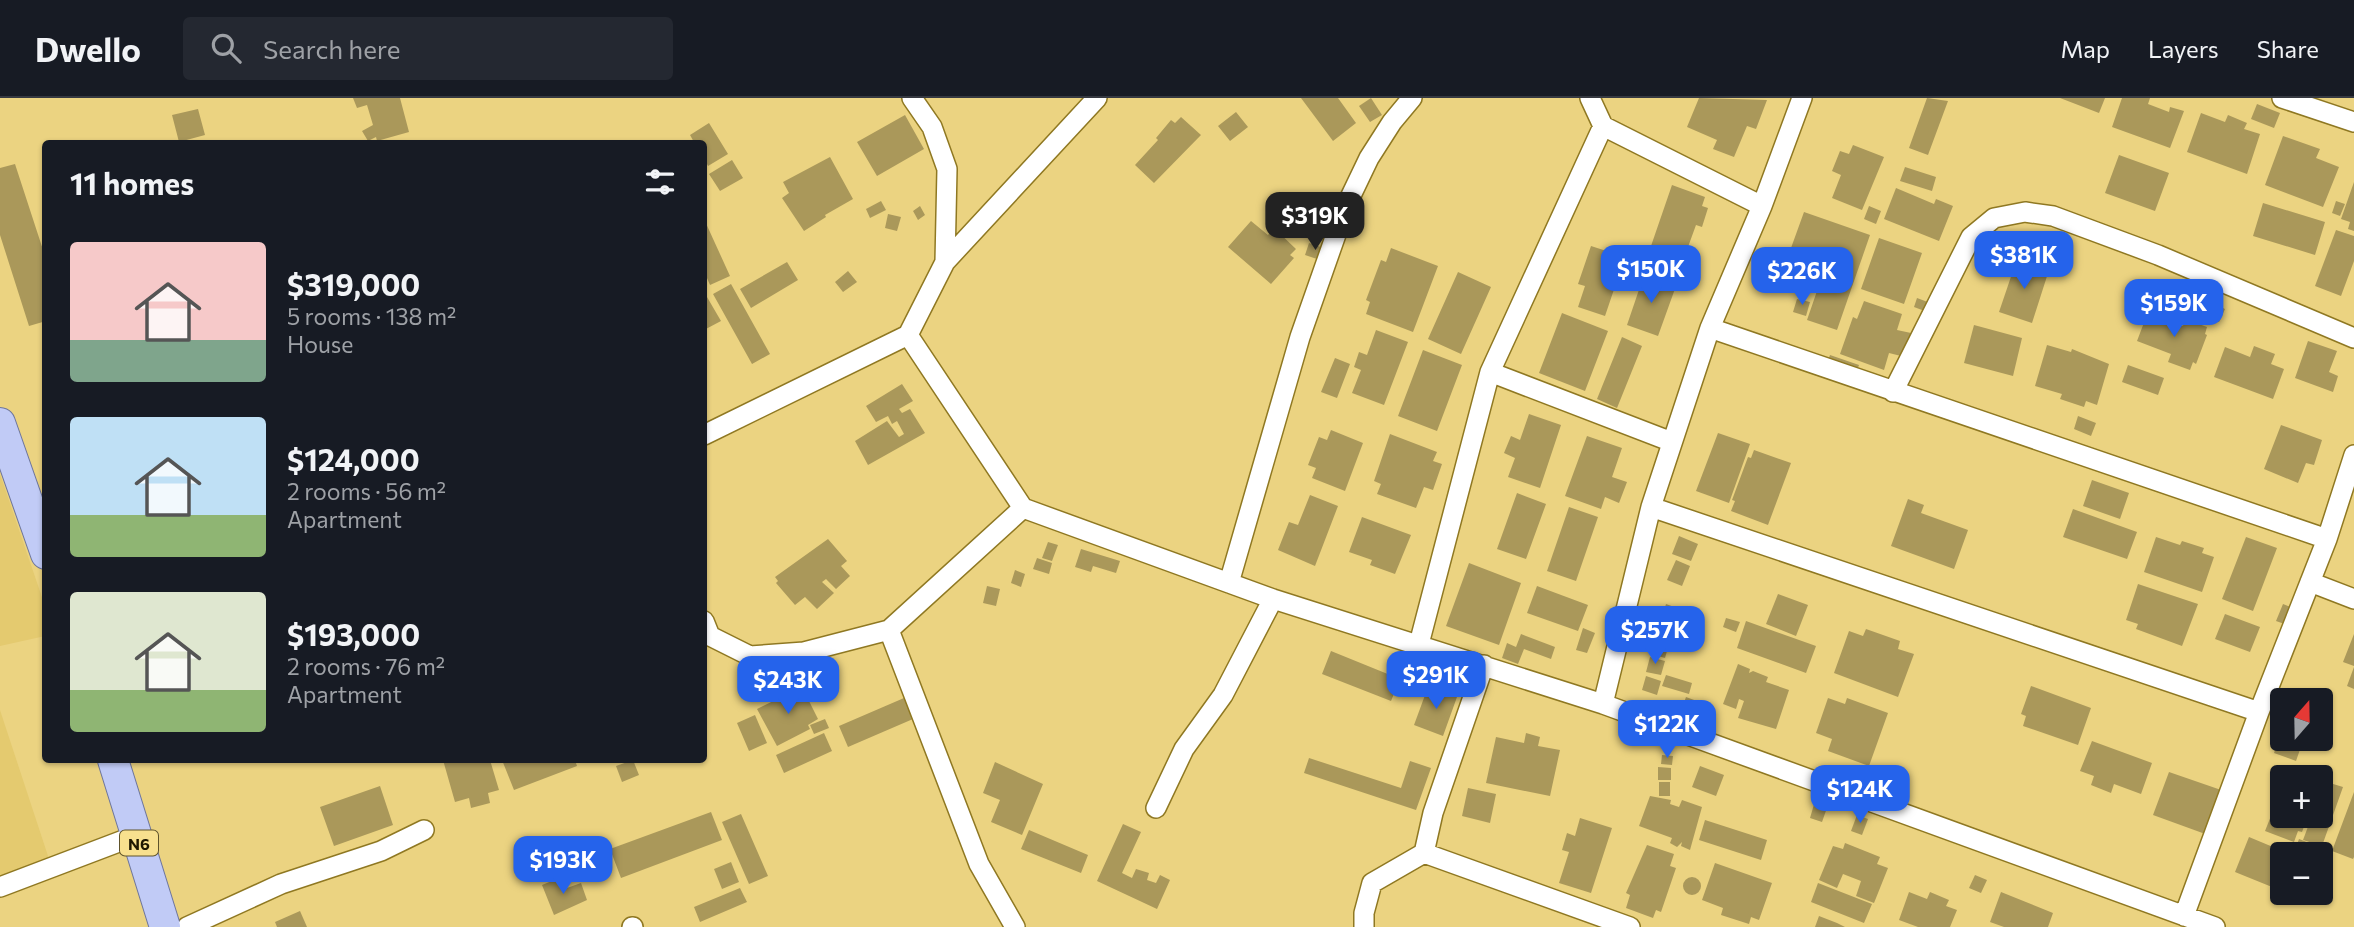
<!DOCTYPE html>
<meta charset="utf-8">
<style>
:root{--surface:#171b24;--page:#242831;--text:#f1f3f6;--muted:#9ea1a6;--line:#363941;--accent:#2563eb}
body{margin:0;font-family:Commissioner,sans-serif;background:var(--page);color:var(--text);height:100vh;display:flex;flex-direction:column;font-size:26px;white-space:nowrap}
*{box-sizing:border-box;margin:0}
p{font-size:23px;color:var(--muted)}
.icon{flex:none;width:38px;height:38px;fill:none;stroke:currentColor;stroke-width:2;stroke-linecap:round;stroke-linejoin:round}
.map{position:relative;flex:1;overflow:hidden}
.sheet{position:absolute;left:42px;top:42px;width:665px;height:623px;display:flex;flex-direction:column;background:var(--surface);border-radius:7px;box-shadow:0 2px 5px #0004}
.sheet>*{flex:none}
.needle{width:46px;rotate:20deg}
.buttons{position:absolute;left:2270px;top:590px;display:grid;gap:14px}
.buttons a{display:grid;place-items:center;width:63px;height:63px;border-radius:7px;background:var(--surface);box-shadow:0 2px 5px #0004;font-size:35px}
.price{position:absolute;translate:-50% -60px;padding:0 16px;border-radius:14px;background:var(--accent);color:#fff;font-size:23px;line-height:46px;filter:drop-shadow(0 2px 4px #0008)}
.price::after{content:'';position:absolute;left:50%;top:42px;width:21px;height:16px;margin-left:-10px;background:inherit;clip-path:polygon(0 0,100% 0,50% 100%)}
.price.active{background:#222;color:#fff}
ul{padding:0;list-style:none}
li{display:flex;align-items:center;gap:21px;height:175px;padding:0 28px}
li span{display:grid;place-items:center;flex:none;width:196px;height:140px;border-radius:7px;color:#555}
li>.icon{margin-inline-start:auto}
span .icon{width:84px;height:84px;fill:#fffc;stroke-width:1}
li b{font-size:30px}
h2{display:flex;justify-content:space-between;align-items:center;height:84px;padding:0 28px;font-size:30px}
header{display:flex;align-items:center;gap:42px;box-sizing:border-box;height:98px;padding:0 35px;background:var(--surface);border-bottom:2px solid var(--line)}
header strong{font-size:33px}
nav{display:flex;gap:38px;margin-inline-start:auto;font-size:24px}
.search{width:490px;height:63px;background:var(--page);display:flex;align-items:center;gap:18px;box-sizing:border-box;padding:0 24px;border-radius:7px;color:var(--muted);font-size:26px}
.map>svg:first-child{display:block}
.built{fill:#e4ca6f}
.building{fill:#aa985a}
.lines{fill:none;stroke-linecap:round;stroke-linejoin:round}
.street-casing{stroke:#8f7822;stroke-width:22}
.primary-casing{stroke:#6e769c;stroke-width:32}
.street{stroke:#fff;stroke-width:19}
.primary{stroke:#c1cbf6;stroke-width:30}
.labels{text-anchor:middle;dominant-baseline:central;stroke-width:7;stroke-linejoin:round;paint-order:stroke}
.shield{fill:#f8e08e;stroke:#60542b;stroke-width:2}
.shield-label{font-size:16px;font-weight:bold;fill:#1f1801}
</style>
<header>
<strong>Dwello</strong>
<div class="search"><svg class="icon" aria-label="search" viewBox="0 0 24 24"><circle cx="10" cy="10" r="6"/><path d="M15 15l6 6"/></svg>Search here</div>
<nav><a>Map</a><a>Layers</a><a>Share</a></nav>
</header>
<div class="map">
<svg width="2354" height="829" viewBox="0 0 2354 829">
<rect width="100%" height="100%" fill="#ebd381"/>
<path class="built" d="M0,376L46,511L45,538L0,548Z
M0,612L50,764L0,782Z"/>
<path class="building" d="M353,0H400L409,34L377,43L376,39L368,43L362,33L373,27L367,7L357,10Z
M1301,0H1338L1356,25L1333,43Z
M1371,0L1382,17L1370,24L1359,8Z
M1699,0L1767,2L1756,31L1747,28L1734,59L1713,51L1717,42L1687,29Z
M1927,0L1948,3L1928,57L1909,50Z
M2060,0H2105L2099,15Z
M2122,0H2150L2148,6L2169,14L2170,9L2184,13L2170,50L2112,29Z
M2257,6L2280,15L2274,30L2251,21Z
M198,11L205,37L179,44L172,17Z
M1236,14L1248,29L1230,43L1218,28Z
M2201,15L2225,24L2228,17L2247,25L2244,31L2260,36L2247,76L2187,54Z
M905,17L924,51L877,78L857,44Z
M1181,19L1201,37L1154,85L1135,67L1158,42L1156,40L1171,22L1175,25Z
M709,25L728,56L708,68L704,60V46H695L690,37Z
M2283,38L2320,51L2316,60L2339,69L2323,109L2265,87Z
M1853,47L1884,59L1862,112L1832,100L1841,77L1832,73L1840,53L1849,56Z
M2119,57L2169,75L2155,113L2105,95Z
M830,59L853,101L825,117L826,119L804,133L782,100L789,95L783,84Z
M732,62L743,80L720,93L709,76Z
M15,66L46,161V223L29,228L0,137V70Z
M1905,69L1936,79L1932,93L1900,83Z
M2354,84V133L2348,131L2350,124L2341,121Z
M1672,87L1705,99L1702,108L1708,110L1702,129L1696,127L1684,160L1651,148Z
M1896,90L1934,106L1936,101L1953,108L1939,143L1884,121Z
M881,103L886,112L870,120L866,111Z
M2336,103L2345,106L2340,118L2332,115Z
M2263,105L2325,124L2315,157L2253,138Z
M920,108L925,117L918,122L913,113Z
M1869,108L1881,113L1876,126L1864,121Z
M1804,114L1870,137L1837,232L1807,222L1817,193L1803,188L1809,171L1823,176L1827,163L1791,150Z
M888,116L901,119L897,133L885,130Z
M704,121L730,178L710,187L704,173Z
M1251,123L1268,137L1274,130L1296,151L1290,157L1294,160L1271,186L1228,149Z
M2336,132L2354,138V163L2341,198L2315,188Z
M1879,140L1922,155L1904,206L1861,191Z
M1309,145L1324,150L1320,162L1305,157Z
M1591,148L1625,159L1605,218L1578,209L1585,188L1578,186Z
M1391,150L1438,168L1413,234L1366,216L1370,204L1366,202L1381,162L1386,164Z
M2017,161L2049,172L2032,225L1999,214Z
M787,164L798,182L751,210L740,191Z
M848,173L857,184L843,194L835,184Z
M1458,174L1491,189L1461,256L1428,241Z
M1644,177L1676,188L1658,238L1627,227Z
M731,186L770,256L752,266L713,196Z
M707,199L721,223L704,232V201Z
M1917,200L1933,206L1930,215L1914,209Z
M1797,201L1810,204L1806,218L1793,214Z
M1864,203L1902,216L1897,232L1911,235L1905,259L1889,255L1884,272L1840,256L1853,219L1857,221Z
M2215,206L2225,211L2219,224L2209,220Z
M2148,214L2183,228L2185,221L2207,229L2205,236L2207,237L2196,266L2193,264L2190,272L2168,264L2171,256L2137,243Z
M1562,215L1608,233L1585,293L1539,275Z
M1974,227L2022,240L2013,278L1964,265Z
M1376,232L1408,244L1384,307L1352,295L1361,272L1354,269L1359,254L1367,257Z
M1622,239L1642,248L1617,310L1597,301Z
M2308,243L2337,253L2329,274L2338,278L2333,294L2295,280Z
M2047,247L2071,254L2072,251L2109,266L2097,307L2086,303L2084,309L2060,301L2062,296L2035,288Z
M2254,248L2275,256L2271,266L2284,271L2273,301L2214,279L2225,249L2250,259Z
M1423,252L1462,267L1437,333L1398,318Z
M1830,257L1859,267L1855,278L1826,268Z
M1335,260L1350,266L1337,300L1321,294Z
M2128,267L2164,280L2158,297L2122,284Z
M902,286L913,303L899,311L902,315L910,311L925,335L868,367L855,343L887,323L899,339L904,336L897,323L892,326L888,318L876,324L866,308Z
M1529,316L1561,327L1540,390L1508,379L1515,360L1504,355L1511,338L1520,342Z
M2078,318L2096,325L2091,338L2074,331Z
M2281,327L2322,342L2314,367L2306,365L2298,385L2264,371Z
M1331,332L1363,345L1345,393L1312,380L1316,370L1308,367L1319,339L1327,342Z
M1718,335L1750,346L1729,405L1696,393Z
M1390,336L1437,354L1433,363L1442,366L1433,392L1424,389L1416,410L1377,396L1381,386L1374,383Z
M1587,338L1622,350L1612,379L1627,384L1619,405L1605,399L1601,411L1565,398Z
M1754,352L1791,365L1768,427L1731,413L1735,403L1732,402L1748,359L1751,360Z
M2092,382L2129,395L2120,421L2083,408Z
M1517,395L1546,406L1526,461L1497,451Z
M1310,397L1338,408L1315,468L1278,452L1289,424L1298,427Z
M1908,401L1924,407L1921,415L1968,432L1954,471L1891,448Z
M1569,409L1598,419L1576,483L1547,473Z
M2073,411L2137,434L2127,461L2063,439Z
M1362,419L1411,437L1395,476L1370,467L1372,462L1349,454Z
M1679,438L1698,446L1691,463L1672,456Z
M2156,439L2180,447L2182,443L2204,450L2202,455L2214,459L2202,494L2144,474Z
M2246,439L2277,450L2253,513L2222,501Z
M828,441L847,463L841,468L850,478L836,491L826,481L822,484L834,495L817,511L805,499L795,507L776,485L778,483L775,479Z
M1048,444L1058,447L1052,463L1042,460Z
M1081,451L1120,463L1116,475L1093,468L1091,474L1075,469Z
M1037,460L1052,465L1049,476L1033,471Z
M1676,462L1690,468L1682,488L1667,482Z
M1469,465L1521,485L1499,547L1446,528Z
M1015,472L1025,476L1021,489L1011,485Z
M2138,486L2198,506L2182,548L2136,531L2138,526L2126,522Z
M987,488L1000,491L996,508L983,505Z
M1537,488L1588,507L1578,533L1527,515Z
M1778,496L1808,507L1796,538L1766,526Z
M1666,506L1677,510L1672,526L1661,523Z
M2283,506L2296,511L2290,528L2276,523Z
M2225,516L2260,529L2250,554L2215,541Z
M1726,520L1740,524L1736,534L1723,529Z
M1746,523L1816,548L1806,575L1737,550Z
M1657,524L1675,531L1670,545L1652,538Z
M1583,530L1595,535L1587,555L1576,552Z
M1866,531L1900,543L1898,551L1914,556L1898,599L1834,575L1849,533L1863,538Z
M1521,536L1555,549L1551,561L1524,551L1518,566L1502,560L1507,545L1516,549Z
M2354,536V568L2343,564Z
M1658,543L1669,546L1665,560L1654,557Z
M1331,553L1400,581L1391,603L1322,576Z
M1650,559L1665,563L1661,577L1646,574Z
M1738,566L1750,571L1749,575L1753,573L1768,579L1766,584L1789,592L1776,631L1738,620L1744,603L1739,601L1736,611L1723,606Z
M2354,569V591L2347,588Z
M1666,577L1692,585L1689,596L1662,588Z
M1646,578L1661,583L1657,597L1642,592Z
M2031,588L2091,610L2078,647L2023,628L2026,618L2021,616Z
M802,589L818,621L808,627L810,631L777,648L757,611Z
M1428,589L1457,599L1443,638L1414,627Z
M1686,599L1705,606L1701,620L1681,613Z
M904,600L913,621L848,649L839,628Z
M1828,600L1845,606L1847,600L1888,615L1869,668L1828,653L1832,641L1816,635Z
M755,617L767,645L749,653L737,625Z
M825,621L829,630L814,636L810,627Z
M2282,634V640H2304L2296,663L2274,655Z
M824,635L832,653L784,675L776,657Z
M1526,635L1540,639L1538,648L1560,652L1550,698L1486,685L1496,639L1524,645Z
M2092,643L2152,665L2141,696L2114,686L2111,695L2091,687L2094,678L2080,673Z
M1662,657L1673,658L1672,667L1661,666Z
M1309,660L1401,690L1410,663L1431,670L1416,712L1304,675Z
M443,662H490L499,692L488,695L490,705L471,710L469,700L455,704Z
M502,662H575L577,668L514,692Z
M633,662L639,677L622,684L616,668Z
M995,664L1043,686L1022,737L991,724L1000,702L983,695Z
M1700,668L1724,677L1716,698L1692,689Z
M1658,669L1671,670V682H1658Z
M2287,670L2312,679H2284Z
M2169,674L2224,693L2208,737L2153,717Z
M2278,680L2282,682V718H2308L2302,734L2298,733L2294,744L2265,733L2277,703L2270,701Z
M2320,682L2343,689L2322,748L2303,742L2312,718H2320Z
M1659,684H1670V698H1659Z
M380,688L393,727L334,748L320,709Z
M1468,690L1496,696L1490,725L1462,718Z
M2354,694V759L2353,761L2332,753Z
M1650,698L1671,702L1670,706L1679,709L1682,702L1702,709L1690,752L1681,748L1682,744L1677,749L1670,745L1672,740L1639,728Z
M1815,703L1828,707L1822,724L1810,720Z
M711,714L722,742L621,780L610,751Z
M741,716L768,778L749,786L722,724Z
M1857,717L1868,721L1862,737L1851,733Z
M1580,720L1612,730L1591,795L1559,785L1569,754L1562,752L1567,735L1575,738Z
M1705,722L1767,742L1761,762L1699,742Z
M1123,726L1141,734L1122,775L1132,780L1136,771L1149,775L1147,782L1156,785L1160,777L1170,782L1157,811L1097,783Z
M1029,732L1088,757L1081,775L1021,751Z
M2249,739L2290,756H2282L2272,789L2235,774Z
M2299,741L2325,751L2321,763L2320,756L2295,752Z
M1845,745L1880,759L1877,766L1888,770L1874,805L1856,798L1861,783L1843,776L1837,790L1819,782L1833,748L1843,751Z
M1647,747L1674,756L1670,768L1676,770L1661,814L1656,812L1653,820L1626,810L1630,797L1626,795Z
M731,764L739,784L722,791L714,771Z
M1715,765L1772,785L1759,822L1751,819L1749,826L1721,817L1723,810L1702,802Z
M1975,777L1987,782L1981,795L1969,790Z
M1683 788a9 9 0 1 1 18 0a9 9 0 1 1-18 0Z
M559,780L564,791L581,785L587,802L554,817L542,787Z
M1818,785L1872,806L1864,825L1811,804Z
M740,790L747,804L700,824L694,809Z
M1909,794L1927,801L1930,794L1949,802L1946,808L1957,812L1950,829H1918L1899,822Z
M2001,794L2053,815L2048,829H2004L1990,824Z
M300,813L307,829H277L275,824Z
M1819,818L1837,825L1845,829H1815Z"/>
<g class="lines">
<g class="street-casing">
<path id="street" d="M912,0L932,29L947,71L945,164
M1590,0L1603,28L1762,108
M2282,0L2354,24
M1710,230L2327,441
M908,237L1023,410L1273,501L1603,606L2215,829
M1490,274L1672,344
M1893,294L1971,139L1994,120L2025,114L2053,118L2158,157L2354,240
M704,337L908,237L945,164L1097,0
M1651,409L2259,614
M2310,484L2354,501
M1229,485L1300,239L1346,108L1369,60L1392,24L1412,0
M704,523L710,538L750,558L804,554L889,532L1023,410
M889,532L979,766L1015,829
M1419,546L1490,274L1603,28
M1603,606L1651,409L1710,230L1762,108L1802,0
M1156,710L1184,651L1223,597L1273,501
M1424,755L1433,715L1484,567
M0,789L137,737
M2184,818L2259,614L2327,441L2354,357
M187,829L281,786L381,753L424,732
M632,829H633
M1364,829V815L1372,785L1424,755L1630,829"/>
</g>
<g class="primary-casing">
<path id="primary" d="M0,325L46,456
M113,662L165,829"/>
</g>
<use href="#street" class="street"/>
<use href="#primary" class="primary"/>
</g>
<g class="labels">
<rect class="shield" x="120" y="732.5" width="38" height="25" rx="5"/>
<g class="shield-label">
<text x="139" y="745">N6</text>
</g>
</g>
</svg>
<div class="buttons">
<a><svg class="needle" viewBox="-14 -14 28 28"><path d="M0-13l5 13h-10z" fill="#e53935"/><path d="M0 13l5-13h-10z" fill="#9ea1a6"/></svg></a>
<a>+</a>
<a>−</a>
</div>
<b class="price active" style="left:1315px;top:154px">$319K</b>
<b class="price" style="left:2024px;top:193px">$381K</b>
<b class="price" style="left:1651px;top:207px">$150K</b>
<b class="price" style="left:1802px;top:209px">$226K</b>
<b class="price" style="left:2174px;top:241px">$159K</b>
<b class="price" style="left:1655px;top:568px">$257K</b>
<b class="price" style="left:1436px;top:613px">$291K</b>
<b class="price" style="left:788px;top:618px">$243K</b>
<b class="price" style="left:1667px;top:662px">$122K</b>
<b class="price" style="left:1860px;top:727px">$124K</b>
<b class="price" style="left:563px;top:798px">$193K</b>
<section class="sheet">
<h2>11 homes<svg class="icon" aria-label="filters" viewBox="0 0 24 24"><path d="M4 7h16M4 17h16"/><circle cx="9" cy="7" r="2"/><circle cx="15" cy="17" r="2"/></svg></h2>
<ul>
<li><span style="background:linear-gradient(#f6c9c9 70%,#7fa58c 0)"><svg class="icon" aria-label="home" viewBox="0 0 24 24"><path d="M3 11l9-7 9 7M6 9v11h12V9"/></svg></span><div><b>$319,000</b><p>5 rooms · 138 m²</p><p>House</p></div></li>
<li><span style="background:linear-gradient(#bfe0f5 70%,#8fb573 0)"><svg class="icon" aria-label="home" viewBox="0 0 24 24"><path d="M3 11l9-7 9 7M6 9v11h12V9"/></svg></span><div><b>$124,000</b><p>2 rooms · 56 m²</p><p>Apartment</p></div></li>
<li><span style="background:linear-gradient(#dfe7d0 70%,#8fb573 0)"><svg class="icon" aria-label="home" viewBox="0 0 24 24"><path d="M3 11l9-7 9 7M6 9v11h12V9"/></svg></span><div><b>$193,000</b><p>2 rooms · 76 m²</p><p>Apartment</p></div></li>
</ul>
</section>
</div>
